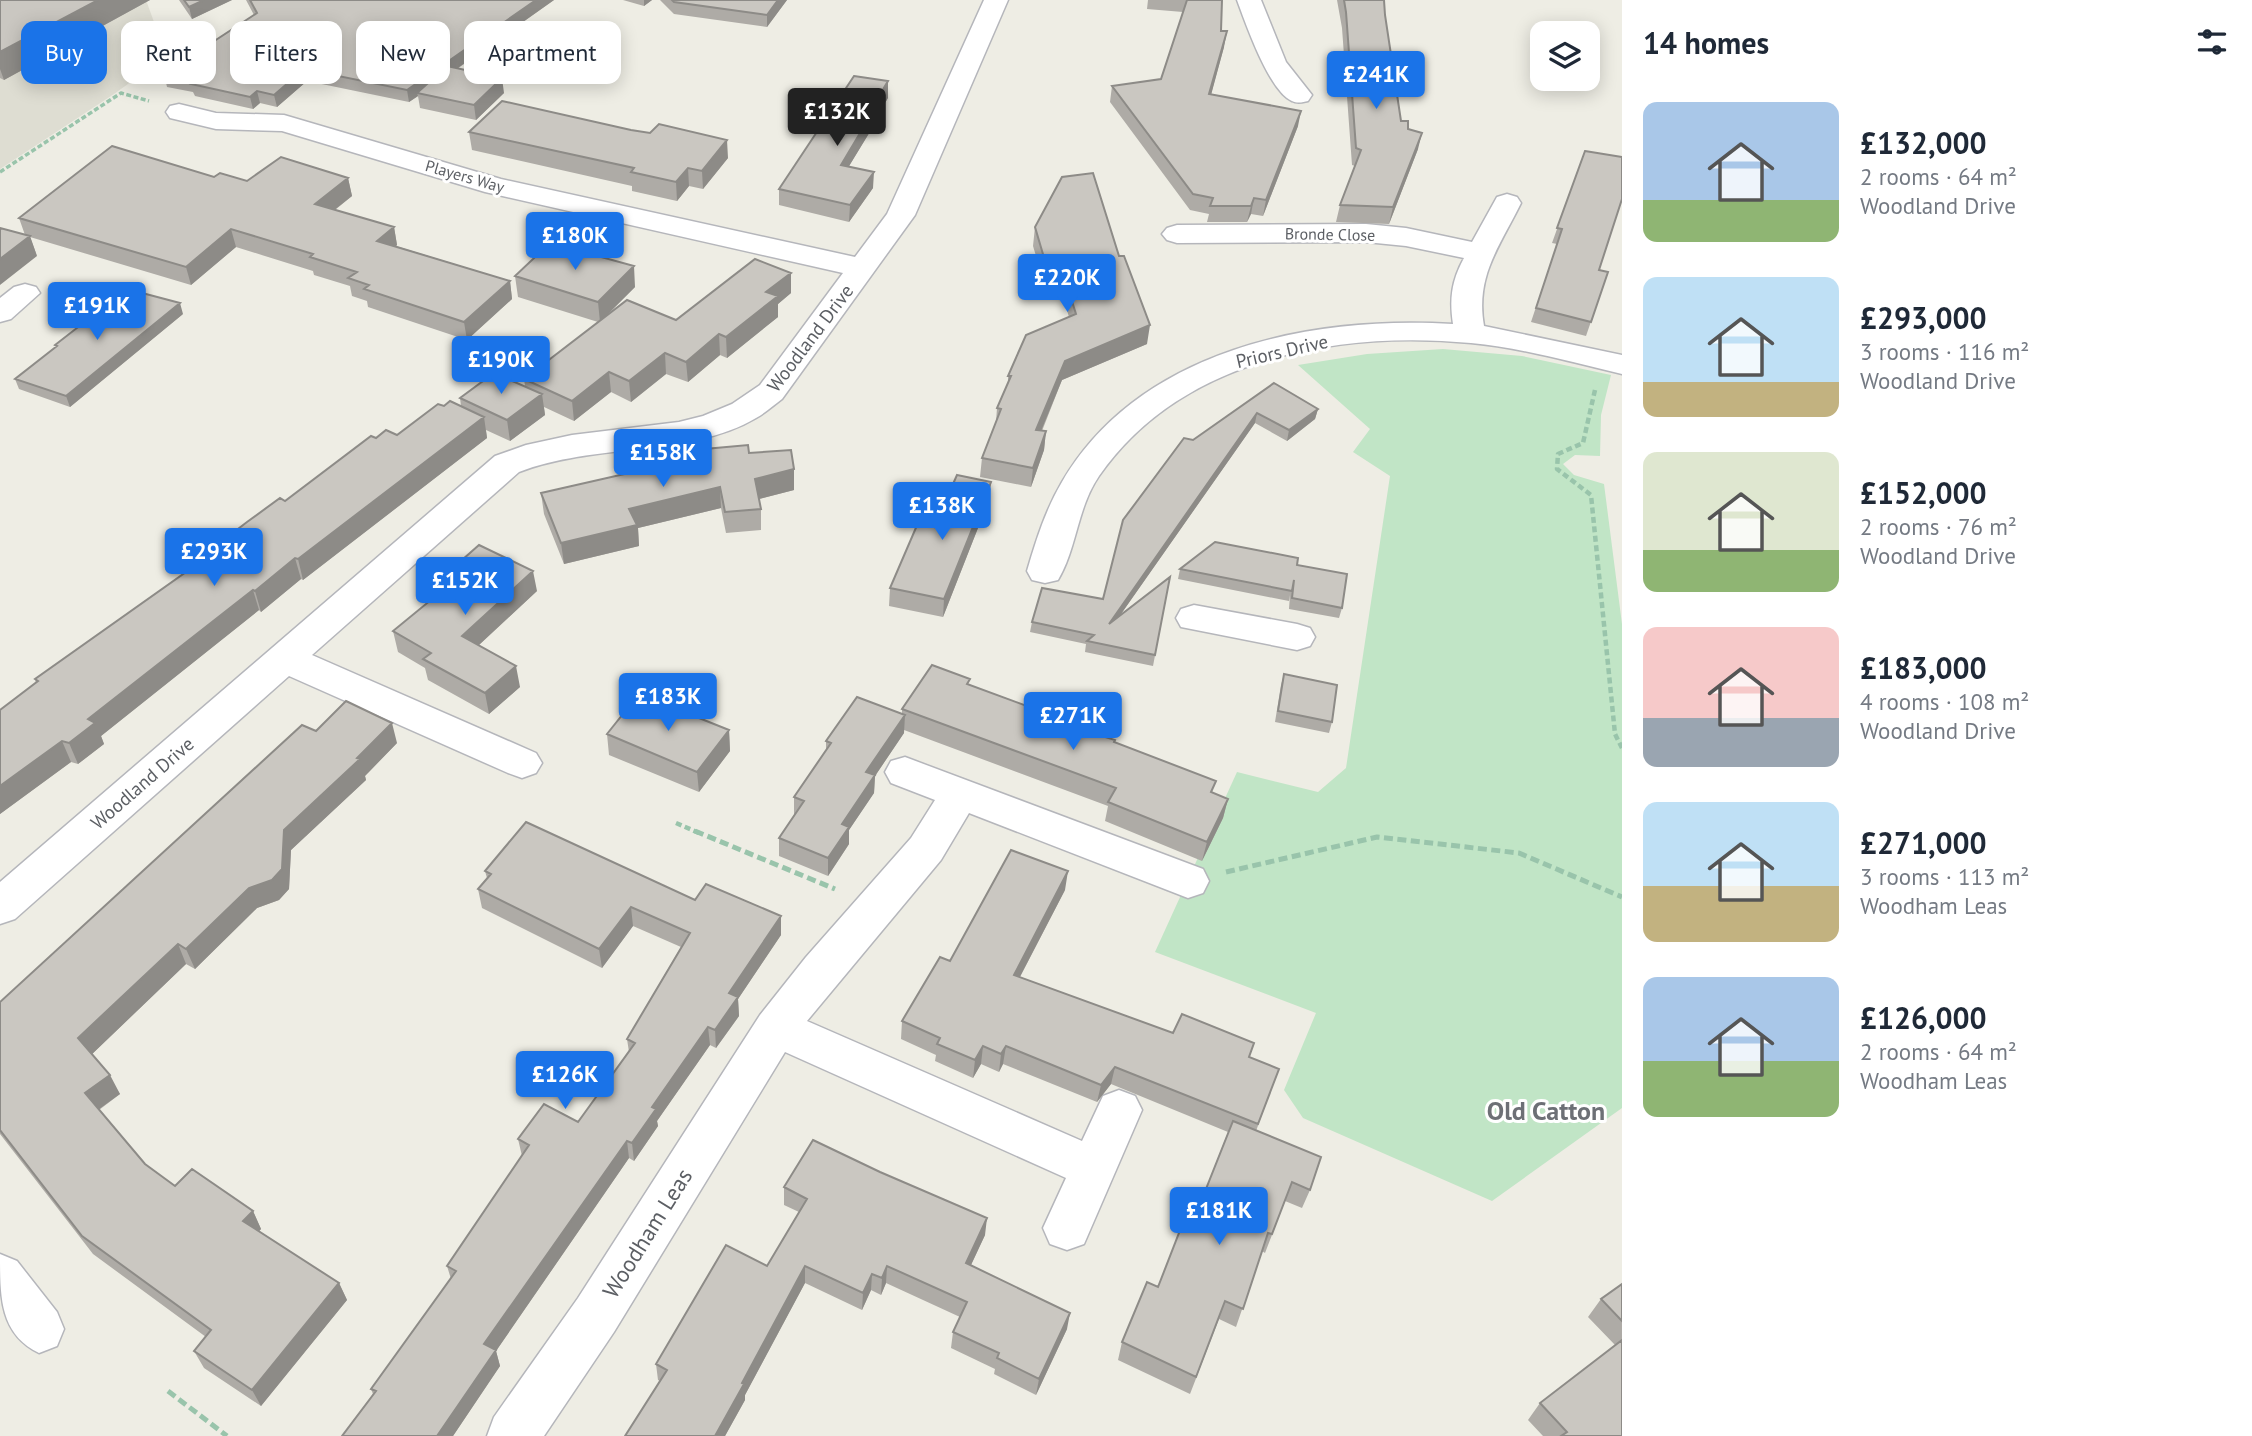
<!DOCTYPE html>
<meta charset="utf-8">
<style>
:root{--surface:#fff;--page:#f2f2f3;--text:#1f2937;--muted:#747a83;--accent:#1a73e8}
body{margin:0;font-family:"PT Sans",sans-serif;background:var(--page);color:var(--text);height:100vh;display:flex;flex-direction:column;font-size:26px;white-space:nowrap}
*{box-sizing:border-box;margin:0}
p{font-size:23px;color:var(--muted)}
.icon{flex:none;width:38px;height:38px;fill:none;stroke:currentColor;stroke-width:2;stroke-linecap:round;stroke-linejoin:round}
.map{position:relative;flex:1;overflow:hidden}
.panel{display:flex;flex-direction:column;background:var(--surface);width:630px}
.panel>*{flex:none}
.hud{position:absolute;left:21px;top:21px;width:665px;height:63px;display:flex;gap:14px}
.controls{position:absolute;left:1530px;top:21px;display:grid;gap:14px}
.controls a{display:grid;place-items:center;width:70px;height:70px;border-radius:14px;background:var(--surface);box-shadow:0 4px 18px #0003;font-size:35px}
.price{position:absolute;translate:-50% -60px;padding:0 16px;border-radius:7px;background:var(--accent);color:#fff;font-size:23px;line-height:46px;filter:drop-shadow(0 2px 4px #0008)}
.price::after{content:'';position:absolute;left:50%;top:42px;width:21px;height:16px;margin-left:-10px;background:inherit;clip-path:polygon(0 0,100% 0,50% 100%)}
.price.active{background:#222;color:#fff}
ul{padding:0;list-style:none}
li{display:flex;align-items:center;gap:21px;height:175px;padding:0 21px}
li span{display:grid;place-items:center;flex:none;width:196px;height:140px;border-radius:14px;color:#555}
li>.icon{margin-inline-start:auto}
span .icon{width:84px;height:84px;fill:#fffc;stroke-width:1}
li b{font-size:30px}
h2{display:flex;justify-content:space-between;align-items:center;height:84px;padding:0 21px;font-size:30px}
.pill{padding:0 24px;border-radius:14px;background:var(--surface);box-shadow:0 4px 18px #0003;font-size:24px;line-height:63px}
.pill.active{background:var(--accent);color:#fff}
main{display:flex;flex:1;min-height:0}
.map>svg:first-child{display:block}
.education{fill:#deddd2}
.green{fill:#c1e5c6}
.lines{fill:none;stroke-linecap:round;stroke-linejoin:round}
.minor-casing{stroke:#b5b6bb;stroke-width:3}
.path-far2{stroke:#99c4ab;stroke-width:3.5;stroke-dasharray:5 2.5;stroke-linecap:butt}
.path-far1{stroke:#99c4ab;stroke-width:4.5;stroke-dasharray:6 3.5;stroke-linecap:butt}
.path{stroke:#99c4ab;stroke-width:5;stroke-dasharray:9 4.5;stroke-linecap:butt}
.minor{fill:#fff;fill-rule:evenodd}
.wall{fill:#aeaba6}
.shaded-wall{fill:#8d8b87}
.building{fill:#cac7c1;stroke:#8d8b87;stroke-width:2}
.labels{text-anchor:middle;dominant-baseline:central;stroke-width:6;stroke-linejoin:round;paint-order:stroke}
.far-street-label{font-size:16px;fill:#5c5f64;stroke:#fff}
.street-label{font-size:19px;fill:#5c5f64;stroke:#fff}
.near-street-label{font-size:23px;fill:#5c5f64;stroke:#fff}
.district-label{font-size:26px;font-weight:bold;fill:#6d7076;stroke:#fff}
</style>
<main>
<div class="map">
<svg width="1622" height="1436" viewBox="0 0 1622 1436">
<rect width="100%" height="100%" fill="#eeede4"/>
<path class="education" d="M0,0H146L158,33L185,43L114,94L0,169Z"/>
<path class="green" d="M1443,349L1522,356L1611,375L1601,415L1600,456L1575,455L1563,464L1574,475L1604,484L1622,624V1108L1492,1201L1303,1118L1284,1090L1316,1013L1155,952L1237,772L1318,792L1346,768L1390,476L1353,452L1370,429L1298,365L1367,354Z"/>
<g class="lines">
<g class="minor-casing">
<path id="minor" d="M984,0H1008L915,215L782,399C774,405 765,413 756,418C691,457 593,443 519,472L312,655L536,753L542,763L536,773L522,778L508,773L289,676L15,919L0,924V882L495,456L526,445L572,435L679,422L703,416L732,404L760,385L843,273L485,192L282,131L216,129L170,118L166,112L170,106L179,104L216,113L284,115L501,179L855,257L887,214Z
M1237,0H1261L1286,62L1312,95L1308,101C1303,102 1298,104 1292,101C1269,91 1246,24 1237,0Z
M1507,194L1517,197L1521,203C1500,246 1475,276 1484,326L1622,355V374C1572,362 1522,348 1471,343C1337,330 1180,359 1099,476C1077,508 1077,548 1058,580L1045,583L1032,580L1027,571C1036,540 1046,509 1062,482C1139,350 1311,315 1453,324C1449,298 1452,280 1464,258L1406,246L1366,242L1177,243L1167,240L1162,234L1167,228L1177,225L1366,224L1406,228L1472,242L1497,197Z
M25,284L36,287L40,293L11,319L0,322V298L14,287Z
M1194,605L1297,624L1310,628L1315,637L1310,646L1297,650L1181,627L1176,618L1181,609Z
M905,757L1203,869L1209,881L1203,893L1188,898L969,813L941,860L807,1021L1082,1141L1103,1096L1119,1090L1135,1096L1142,1110L1084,1244L1067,1250L1050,1244L1043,1228L1066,1178L785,1052L614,1332L544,1436H487L494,1417L578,1298L760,1015L806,957L911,838L935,800L891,783L885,772L891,761Z
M0,1254L17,1261L57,1312L64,1329L57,1346L39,1353C0,1334 0,1298 0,1254Z"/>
</g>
<path class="path-far2" d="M0,172L121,93L149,101"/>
<path class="path-far1" d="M1595,390L1583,443L1558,454L1557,469L1591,495L1615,734L1622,748
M676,823L699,833"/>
<path class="path" d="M695,831L835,889
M1226,872L1377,837L1519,853L1622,897
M168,1391L227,1436"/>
<use href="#minor" class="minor"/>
</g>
<path class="wall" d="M0,0H150L4,80L0,78Z
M179,0H232L192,19Z
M246,0H554L457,69L504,93L476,120L420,108L418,96L409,102L307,81L277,107L260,103L253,109L195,96L193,92L167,87L164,74L254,15Z
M623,0H652L644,6Z
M660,0H787L767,27L674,14Z
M1148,0H1222L1221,31L1224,47L1211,94L1298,126L1263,216L1251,214L1247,222H1207L1209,214L1190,210L1110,102L1112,86L1161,79L1183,12L1147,9Z
M1337,0H1384L1385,15L1401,121L1408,129L1418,149L1389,224L1336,222L1340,205L1355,166L1352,165L1342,28Z
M888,98L871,125V130L849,166L873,188L849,222L779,205V189Z
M469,132L728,158L703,189L689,186L677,201L632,191V186L472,150Z
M1585,151L1599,270L1608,272L1586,336L1531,322L1557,244L1552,243Z
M214,177L247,181L348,178L352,196L335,210L394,227L397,245L396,246L510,281L512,299L467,340L368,307L367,301L352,296L350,286L314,275L313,271L236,247L191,285L30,237L37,256L25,235L19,218Z
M1035,227L1147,344L1062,380L1042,431H1046L1044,450L1031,487L980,477L982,458L996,422L997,408L1008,384V376L1069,317L1057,278L1043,279L1033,246Z
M791,273V293L778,304V317L727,358L720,355L688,382L666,374L631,402L611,392L574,421L544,407L545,415L510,441L486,430L487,438L303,580L301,579L261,612L259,610L101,736L104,744L78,764L71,762L0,814V710L36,683L35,679L191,568L190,566L376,438L397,435L444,406H461L460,398L525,386L524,379L598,322L518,297L515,276L635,287L607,315L676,320Z
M183,314L70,407L19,389L15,379L56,347L55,345Z
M1274,383L1318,409L1315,419L1287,441L1255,423L1121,614L1170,577L1153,666L1085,652L1086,644L1030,632L1032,622L1103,599L1193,440Z
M694,450L749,453L794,490L759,499L761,509V530L726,533L721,508L638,528L639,546L564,564L544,514L541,493L694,458Z
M989,500L943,617L889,606L890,588Z
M1297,565L1342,608L1339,618L1289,609L1290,595L1289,601L1178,579L1180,569Z
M428,590L537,591L479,645L520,687L489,714L428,680L425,668L398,652L393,631L430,601Z
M1284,674L1332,722L1329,733L1275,722L1281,685Z
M970,685L1115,743L1213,793L1228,799L1223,818L1202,861L1105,821L1108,806L904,730V733L875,776L874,793L849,830V844L828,876L779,856V838L794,815V797L826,751V741L902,714V709Z
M729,730L730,751L699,792L609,755L607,734Z
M316,731L397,743L365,776L366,780L291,850L289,889L279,900L257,908L195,969L186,964L92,1054L120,1094L99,1110L145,1164L175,1186L253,1211L261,1229L259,1231L339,1283L347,1300L261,1406L204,1368L194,1351L206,1337L93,1254L0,1134V1002Z
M485,871L695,900L781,935L738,999L739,1016L716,1048L710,1045L657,1121L658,1126L634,1161L629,1158L496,1351L500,1366L453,1436H342L373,1394L371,1389L451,1279L447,1266L522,1156L518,1139L578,1122L629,1052L627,1039L681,947L633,926L602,968L482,908L478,889L487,878Z
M1065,890L1020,977L1173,1033L1249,1057L1279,1069L1256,1131L1310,1190L1302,1208L1285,1201L1265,1253L1262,1251L1236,1327L1219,1319L1190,1394L1118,1360L1122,1342L1158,1287L1194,1219L1228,1132L1111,1084L1097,1102L1003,1064L999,1072L981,1064L973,1078L935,1061L936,1055L901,1039L902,1021L950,961Z
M784,1187L985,1235L971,1265L1067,1329L1036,1395L994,1374L995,1369L951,1348L953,1332L960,1317L886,1283L881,1295L871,1290L862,1310L805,1283L745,1395V1400L725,1436H625L660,1381L658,1380L656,1364L767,1266L799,1212L784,1205Z
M1622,1284V1436H1543L1528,1420L1540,1403L1615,1345L1588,1317L1601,1299Z"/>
<path class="shaded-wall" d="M98,0H150L4,80L0,69V52Z
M204,0H232L192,19L189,7Z
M536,0H554L421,94L417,93L418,96L409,102L407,90Z
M644,0H652L644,6Z
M778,0H787L767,27V15Z
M1227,31L1224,47L1207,110L1209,94Z
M304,69L307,81L277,107L274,95Z
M502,78L504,93L476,120L474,105Z
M888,81V98L871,125V130L840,181L841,165L869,113Z
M257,91L260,103L253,109L250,97Z
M1301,111L1298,126L1263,216L1266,200Z
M1422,133L1418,149L1389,224L1393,207Z
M727,140L728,158L703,189L702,171Z
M688,168L689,186L677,201L676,182Z
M874,172L873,188L849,222L850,205Z
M348,178L352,196L319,222L315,204Z
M1254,198L1251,214L1247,222L1251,206Z
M394,227L397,245L381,259L377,241Z
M231,229L236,247L191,285L186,267Z
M30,236L37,256L0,285V259Z
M634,266L635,287L600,322L598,302Z
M791,273V293L778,304V317L727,358L726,337L766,292Z
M510,281L512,299L467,340L464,322Z
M180,303L183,314L70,407L66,396Z
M1150,325L1147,344L1062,380L1034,448L1036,430L1065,361Z
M719,334L720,355L688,382L686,362Z
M665,353L666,374L631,402L629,381Z
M609,372L611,392L574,421L572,401Z
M542,394L545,415L510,441L507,420Z
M1318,409L1315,419L1287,441L1289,430Z
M1257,413L1255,423L1107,634L1109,624Z
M484,417L487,438L303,580L298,559Z
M1046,431L1044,450L1031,487L1033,468Z
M794,469V490L755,500V479Z
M991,482L989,500L943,617L944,599Z
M720,487L721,508L638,528L639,546L564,564L561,543L629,509Z
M295,558L301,579L261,612L255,591Z
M533,571L537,591L466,657L462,636Z
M253,590L259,610L101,736L104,744L78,764L69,743L88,719Z
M516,666L520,687L489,714L485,693Z
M905,715L904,733L875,776L874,793L849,830V844L828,876V858L842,824L866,772Z
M392,723L397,743L365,776L366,780L291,850L289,889L279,900L257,908L195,969L186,949L284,830Z
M729,730L730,751L699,792L697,772Z
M62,741L71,762L0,814V786Z
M1228,799L1223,818L1202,861L1207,842Z
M1068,871L1065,890L1011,994L1014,975Z
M631,907L633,926L602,968L599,949Z
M781,916V935L738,999L739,1016L716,1048L715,1030L729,993Z
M178,944L186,964L88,1058L78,1038Z
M708,1027L710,1045L657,1121L658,1126L634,1161L632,1143L652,1107Z
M983,1046L981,1064L973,1078L975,1060Z
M1006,1046L1003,1064L999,1072L1001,1054Z
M1115,1067L1111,1084L1097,1102L1101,1085Z
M110,1075L120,1094L95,1112L85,1093Z
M627,1141L629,1158L496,1351L500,1366L453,1436H437L484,1344Z
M253,1211L261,1229L251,1240L243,1221Z
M987,1218L985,1235L964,1280L966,1263Z
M805,1266V1283L745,1395V1400L725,1436H715L742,1383Z
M887,1266L886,1283L881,1295L882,1278Z
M872,1274L871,1290L862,1310L863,1293Z
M339,1283L347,1300L261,1406L252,1390Z
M1070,1313L1067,1329L1036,1395L1039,1379Z"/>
<path class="building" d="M0,0H98L0,52Z
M184,0H204L189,7Z
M250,0H536L407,90L304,69L274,95L257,91L250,97L191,84L195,81L164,74L257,13Z
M672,0H778L767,15L674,2Z
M1187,0H1222L1221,31H1227L1209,94L1301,111L1266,200L1254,198L1251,206H1210L1213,198L1193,194L1112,86L1161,79Z
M1344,0H1384L1385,15L1401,121H1408V129L1422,133L1393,207L1340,205L1361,150L1356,148L1346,12Z
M447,66L502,78L474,105L417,93Z
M854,76L888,81L869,113H872L841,165L874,172L850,205L779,189Z
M502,101L631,130L650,133L659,124L727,140L702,171L688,168L676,182L631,172L634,168L469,132Z
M112,146L214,177L220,173L247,181L281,157L348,178L315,204L394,227L377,241L510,281L464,322L364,289L369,285L348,278L357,272L310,257L313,254L231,229L186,267L19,218Z
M1585,151L1622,157V199L1599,270L1608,272L1591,322L1536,308L1562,229L1557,228Z
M1093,173L1119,256H1124L1150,325L1065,361L1036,430L1046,431L1033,468L982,458L1001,409L997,408L1011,376H1008L1026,335L1076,314L1059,260L1045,261L1035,227L1062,177Z
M0,228L30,236L0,259Z
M550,243L634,266L598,302L515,276Z
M755,259L791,273L766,292L778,296L726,337L719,334L686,362L665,353L629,381L609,372L572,401L524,379L627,300L676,320Z
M127,289L180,303L66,396L15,379L57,346L55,345Z
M494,373L542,394L507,420L460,398Z
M1274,383L1318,409L1289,430L1257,413L1109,624L1170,577L1155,655L1087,641L1094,635L1032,622L1042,588L1103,599L1123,520L1184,438L1193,440Z
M450,401L484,417L298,559L295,558L255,591L253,590L88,719L95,723L69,743L62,741L0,786V710L38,681L35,679L193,567L190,566L247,522L280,498L285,501L371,436L376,438L386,430L397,435L438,404L444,406Z
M748,445L749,453L791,450L794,469L755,479L761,509L725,512L720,487L629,509L637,525L561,543L541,493L695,458L694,450Z
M957,475L991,482L944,599L890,588L918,523L934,527Z
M1215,542L1298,558L1297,565L1347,574L1342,608L1292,598L1294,580L1292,591L1180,569Z
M479,545L533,571L462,636L516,666L485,693L423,659L431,653L393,631L437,595L428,590Z
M932,665L970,679L967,684L1081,726L1080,729L1115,740L1114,742L1216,781L1211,792L1228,799L1207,842L1108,802L1116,788L902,709Z
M1284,674L1337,685L1332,722L1278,711Z
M639,694L729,730L697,772L607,734Z
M857,697L905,715L866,772L875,775L842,824L849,827L828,858L779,838L804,801L794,797L831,743L826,741Z
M346,701L392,723L357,758L360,759L284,830L282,869L272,880L249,888L186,949L178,944L78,1038L110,1075L85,1093L145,1164L175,1186L192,1169L253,1211L243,1221L339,1283L252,1390L194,1351L211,1330L82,1236L0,1130V1002L302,725L316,731Z
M526,822L695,900L706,884L781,916L729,993L738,997L715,1030L708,1027L652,1107L656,1109L632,1143L627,1141L484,1344L496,1350L437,1436H342L376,1391L371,1389L456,1271L447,1266L529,1145L518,1139L544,1104L578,1122L635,1043L627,1039L690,933L631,907L599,949L478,889L491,874L485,871Z
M1011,850L1068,871L1014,975L1173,1033L1182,1014L1254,1043L1249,1057L1279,1069L1258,1124L1115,1067L1101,1085L1006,1046L1001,1054L983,1046L975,1060L937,1044L940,1038L902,1021L940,957L950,961Z
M1233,1121L1321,1157L1310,1190L1292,1182L1272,1234L1268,1233L1243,1309L1225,1301L1196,1377L1122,1342L1147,1282L1158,1287L1186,1215L1194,1219Z
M813,1140L880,1172L987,1218L966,1263L1070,1313L1039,1379L997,1358L999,1353L953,1332L967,1302L887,1266L882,1278L872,1274L863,1293L805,1266L742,1383L744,1384L715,1436H625L667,1370L656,1364L726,1245L767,1266L807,1199L784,1187Z
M1622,1284V1321L1601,1299Z
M1622,1340V1436H1561L1567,1432L1540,1403Z"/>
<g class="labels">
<g class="far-street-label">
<text transform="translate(465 176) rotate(16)">Players Way</text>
<text transform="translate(1330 234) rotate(1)">Bronde Close</text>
</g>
<g class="street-label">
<text transform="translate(810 338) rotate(-53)">Woodland Drive</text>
<text transform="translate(1282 351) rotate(-13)">Priors Drive</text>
<text transform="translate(142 783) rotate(-41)">Woodland Drive</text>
</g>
<g class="near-street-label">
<text transform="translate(647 1233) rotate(-58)">Woodham Leas</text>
</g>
<g class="district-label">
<text x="1546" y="1110">Old Catton</text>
</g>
</g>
</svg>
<div class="controls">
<a><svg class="icon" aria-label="layers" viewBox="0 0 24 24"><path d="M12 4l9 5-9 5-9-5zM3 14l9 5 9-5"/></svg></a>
</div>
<b class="price" style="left:1376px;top:111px">£241K</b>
<b class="price active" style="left:837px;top:148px">£132K</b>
<b class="price" style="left:575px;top:272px">£180K</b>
<b class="price" style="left:1067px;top:314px">£220K</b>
<b class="price" style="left:97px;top:342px">£191K</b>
<b class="price" style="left:501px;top:396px">£190K</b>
<b class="price" style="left:663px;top:489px">£158K</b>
<b class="price" style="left:942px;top:542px">£138K</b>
<b class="price" style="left:214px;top:588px">£293K</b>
<b class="price" style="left:465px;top:617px">£152K</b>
<b class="price" style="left:668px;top:733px">£183K</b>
<b class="price" style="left:1073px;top:752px">£271K</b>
<b class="price" style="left:565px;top:1111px">£126K</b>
<b class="price" style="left:1219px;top:1247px">£181K</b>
<div class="hud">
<a class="pill active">Buy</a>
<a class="pill">Rent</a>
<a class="pill">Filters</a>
<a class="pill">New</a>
<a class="pill">Apartment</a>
</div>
</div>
<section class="panel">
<h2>14 homes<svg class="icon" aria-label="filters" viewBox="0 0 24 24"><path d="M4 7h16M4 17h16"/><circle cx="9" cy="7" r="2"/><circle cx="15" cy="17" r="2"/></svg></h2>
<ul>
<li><span style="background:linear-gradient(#a9c7e8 70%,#8fb573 0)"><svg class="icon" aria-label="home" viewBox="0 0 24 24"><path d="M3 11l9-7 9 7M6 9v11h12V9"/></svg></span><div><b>£132,000</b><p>2 rooms · 64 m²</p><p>Woodland Drive</p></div></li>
<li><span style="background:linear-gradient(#bfe0f5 75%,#c2b280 0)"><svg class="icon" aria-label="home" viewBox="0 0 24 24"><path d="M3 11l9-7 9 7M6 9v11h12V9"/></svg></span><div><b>£293,000</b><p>3 rooms · 116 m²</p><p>Woodland Drive</p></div></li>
<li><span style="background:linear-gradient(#dfe7d0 70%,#8fb573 0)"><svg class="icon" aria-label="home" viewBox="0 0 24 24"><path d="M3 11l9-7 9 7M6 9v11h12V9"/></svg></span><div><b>£152,000</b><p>2 rooms · 76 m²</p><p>Woodland Drive</p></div></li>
<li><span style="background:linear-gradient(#f6c9c9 65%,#9aa5b1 0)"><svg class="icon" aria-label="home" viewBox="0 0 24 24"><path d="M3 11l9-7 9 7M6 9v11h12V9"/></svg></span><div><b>£183,000</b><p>4 rooms · 108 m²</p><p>Woodland Drive</p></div></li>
<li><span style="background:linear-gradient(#bfe0f5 60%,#c2b280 0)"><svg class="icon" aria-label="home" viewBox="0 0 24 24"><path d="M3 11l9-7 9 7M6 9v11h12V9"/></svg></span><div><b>£271,000</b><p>3 rooms · 113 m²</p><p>Woodham Leas</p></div></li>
<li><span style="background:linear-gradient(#a9c7e8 60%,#8fb573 0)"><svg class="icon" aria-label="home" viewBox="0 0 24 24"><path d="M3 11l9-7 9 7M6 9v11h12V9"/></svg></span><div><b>£126,000</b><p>2 rooms · 64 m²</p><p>Woodham Leas</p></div></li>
</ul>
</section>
</main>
